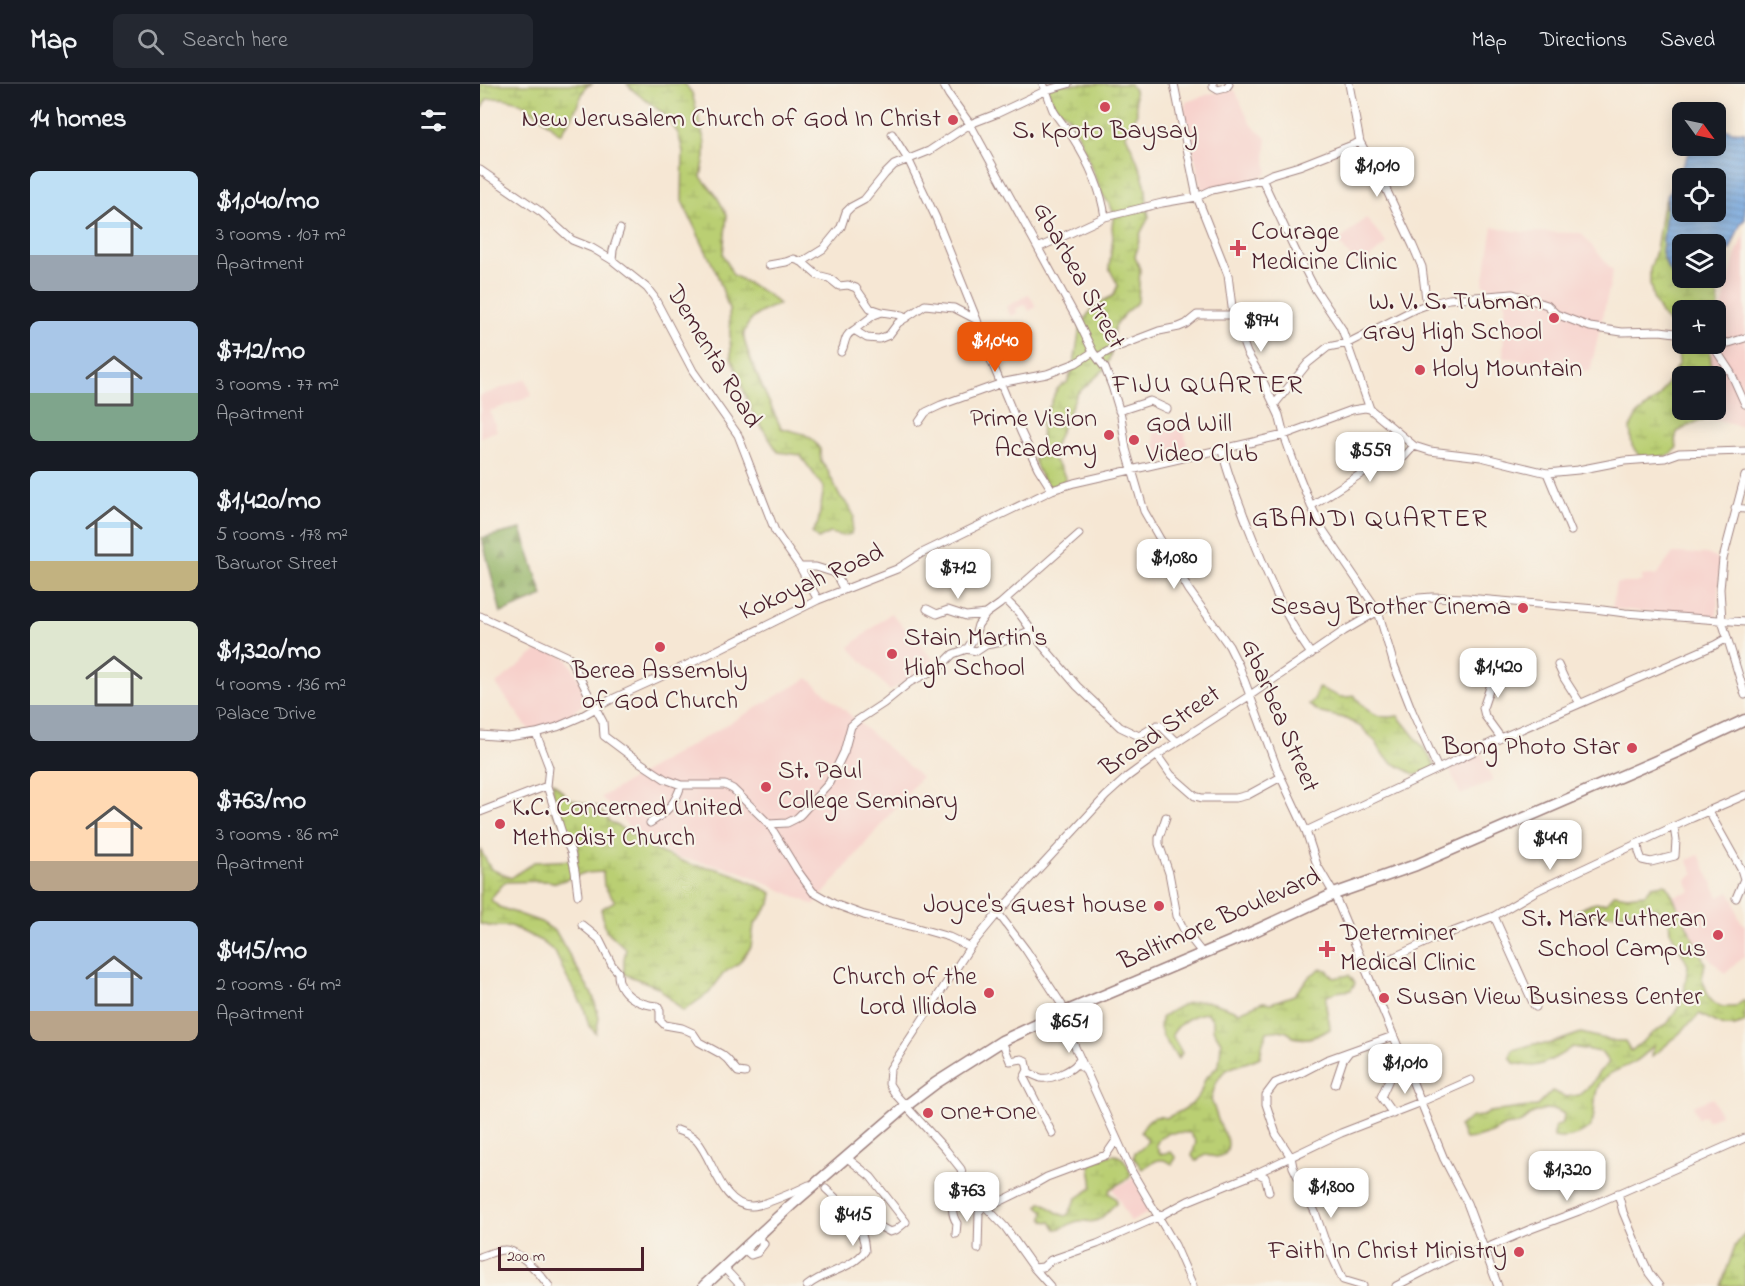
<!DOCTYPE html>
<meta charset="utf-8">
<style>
:root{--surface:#171b24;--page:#242831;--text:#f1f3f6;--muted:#9ea1a6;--line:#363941;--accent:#ea580c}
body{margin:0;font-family:"Indie Flower",sans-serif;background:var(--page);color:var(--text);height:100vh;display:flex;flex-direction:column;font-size:22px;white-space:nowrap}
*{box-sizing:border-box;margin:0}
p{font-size:20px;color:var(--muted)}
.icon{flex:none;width:33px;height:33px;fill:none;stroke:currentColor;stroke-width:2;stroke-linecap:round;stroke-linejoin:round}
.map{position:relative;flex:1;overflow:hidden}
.panel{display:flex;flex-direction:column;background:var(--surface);width:480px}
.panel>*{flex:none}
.needle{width:39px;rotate:123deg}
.controls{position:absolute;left:1192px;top:18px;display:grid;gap:12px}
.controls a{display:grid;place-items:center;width:54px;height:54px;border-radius:9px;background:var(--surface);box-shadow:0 3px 15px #0003;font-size:30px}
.scale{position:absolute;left:18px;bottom:15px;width:146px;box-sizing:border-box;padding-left:6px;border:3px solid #4a1f2b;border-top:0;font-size:16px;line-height:21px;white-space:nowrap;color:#4a1f2b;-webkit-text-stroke:4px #f7f3e8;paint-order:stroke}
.price{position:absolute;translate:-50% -51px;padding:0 14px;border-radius:12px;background:#fff;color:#222;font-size:20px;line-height:39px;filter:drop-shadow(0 2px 3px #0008)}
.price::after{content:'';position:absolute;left:50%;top:36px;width:18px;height:14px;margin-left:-9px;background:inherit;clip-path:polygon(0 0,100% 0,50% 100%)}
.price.on{background:var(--accent);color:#fff}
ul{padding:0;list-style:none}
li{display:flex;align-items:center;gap:18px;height:150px;padding:0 30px}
li span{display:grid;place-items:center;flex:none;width:168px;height:120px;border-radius:9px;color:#555}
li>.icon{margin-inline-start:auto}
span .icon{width:72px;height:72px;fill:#fffc;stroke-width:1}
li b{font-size:26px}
h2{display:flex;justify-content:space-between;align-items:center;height:72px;padding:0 30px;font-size:26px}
header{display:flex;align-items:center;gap:36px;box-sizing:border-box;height:84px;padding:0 30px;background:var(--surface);border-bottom:2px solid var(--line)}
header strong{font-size:28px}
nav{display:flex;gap:33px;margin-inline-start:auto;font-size:21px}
.search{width:420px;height:54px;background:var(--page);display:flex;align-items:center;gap:15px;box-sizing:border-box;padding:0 21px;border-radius:9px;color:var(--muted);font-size:22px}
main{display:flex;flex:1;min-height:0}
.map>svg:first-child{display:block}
.built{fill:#f7d0cb}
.forest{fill:url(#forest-firs);stroke:#6e6848;stroke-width:1.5}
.wetland{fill:url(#wetland-marsh);stroke:#82774f;stroke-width:1.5}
.water{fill:url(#water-rules);stroke:#5e6284;stroke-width:1.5;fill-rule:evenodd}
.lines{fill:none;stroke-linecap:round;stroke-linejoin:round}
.minor-casing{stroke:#a08380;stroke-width:9}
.highway-casing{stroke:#a08380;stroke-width:13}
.minor{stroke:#fff;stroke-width:7}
.highway{stroke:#fff;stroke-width:10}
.poi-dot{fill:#d1495b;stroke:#f7f3e8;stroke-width:2}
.labels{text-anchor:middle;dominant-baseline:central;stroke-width:4.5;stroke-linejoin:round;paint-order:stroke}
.poi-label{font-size:26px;fill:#4a1f2b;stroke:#f7f3e8;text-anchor:end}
.street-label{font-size:26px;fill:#4a1f2b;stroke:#f7f3e8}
.neighbourhood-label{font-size:27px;letter-spacing:1.5px;fill:#4a1f2b;stroke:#f7f3e8}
</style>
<header>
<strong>Map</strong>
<div class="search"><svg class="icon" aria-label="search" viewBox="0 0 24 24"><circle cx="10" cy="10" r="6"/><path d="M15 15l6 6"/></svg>Search here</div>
<nav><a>Map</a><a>Directions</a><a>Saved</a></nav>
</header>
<main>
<section class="panel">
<h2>14 homes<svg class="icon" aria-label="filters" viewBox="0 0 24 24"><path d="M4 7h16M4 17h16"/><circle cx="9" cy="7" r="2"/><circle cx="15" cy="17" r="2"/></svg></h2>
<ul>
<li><span style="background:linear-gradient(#bfe0f5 70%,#9aa5b1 0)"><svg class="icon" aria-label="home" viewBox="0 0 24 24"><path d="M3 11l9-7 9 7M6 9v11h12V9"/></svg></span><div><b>$1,040/mo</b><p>3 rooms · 107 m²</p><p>Apartment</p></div></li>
<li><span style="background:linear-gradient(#a9c7e8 60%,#7fa58c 0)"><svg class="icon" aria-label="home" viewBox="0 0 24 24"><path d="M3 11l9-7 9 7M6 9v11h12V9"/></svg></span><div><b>$712/mo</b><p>3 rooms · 77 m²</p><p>Apartment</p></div></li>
<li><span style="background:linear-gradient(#bfe0f5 75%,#c2b280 0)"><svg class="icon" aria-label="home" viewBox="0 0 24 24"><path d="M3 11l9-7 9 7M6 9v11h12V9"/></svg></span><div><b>$1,420/mo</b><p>5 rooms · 178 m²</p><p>Barwror Street</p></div></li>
<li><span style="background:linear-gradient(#dfe7d0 70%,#9aa5b1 0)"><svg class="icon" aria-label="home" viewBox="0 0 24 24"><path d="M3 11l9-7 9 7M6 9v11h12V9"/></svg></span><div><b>$1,320/mo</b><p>4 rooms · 136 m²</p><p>Palace Drive</p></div></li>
<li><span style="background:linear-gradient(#ffd9b3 75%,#b9a48a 0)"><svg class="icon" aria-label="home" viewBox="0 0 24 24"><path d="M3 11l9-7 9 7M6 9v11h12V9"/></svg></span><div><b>$763/mo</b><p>3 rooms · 86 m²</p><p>Apartment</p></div></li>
<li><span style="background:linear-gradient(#a9c7e8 75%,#b9a48a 0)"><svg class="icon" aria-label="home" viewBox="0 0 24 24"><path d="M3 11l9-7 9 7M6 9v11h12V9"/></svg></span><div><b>$415/mo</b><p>2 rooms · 64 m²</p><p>Apartment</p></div></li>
</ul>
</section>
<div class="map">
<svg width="1265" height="1202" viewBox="0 0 1265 1202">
<defs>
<pattern id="forest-firs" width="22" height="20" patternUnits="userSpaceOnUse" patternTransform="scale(1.5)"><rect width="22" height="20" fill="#93b265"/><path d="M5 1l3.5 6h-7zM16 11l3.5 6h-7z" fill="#7a9053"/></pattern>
<pattern id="wetland-marsh" width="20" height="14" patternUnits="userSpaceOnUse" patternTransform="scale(1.5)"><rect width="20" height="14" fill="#bacf73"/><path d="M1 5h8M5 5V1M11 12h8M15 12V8" fill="none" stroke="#a1b164"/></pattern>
<pattern id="water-rules" width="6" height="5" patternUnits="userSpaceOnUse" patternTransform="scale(1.5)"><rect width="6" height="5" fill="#72a5de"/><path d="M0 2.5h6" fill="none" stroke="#6086b4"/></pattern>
</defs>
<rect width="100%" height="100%" fill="#f7f3e8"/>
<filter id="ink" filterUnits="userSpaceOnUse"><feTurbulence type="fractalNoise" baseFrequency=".0167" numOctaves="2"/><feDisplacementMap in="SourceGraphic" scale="12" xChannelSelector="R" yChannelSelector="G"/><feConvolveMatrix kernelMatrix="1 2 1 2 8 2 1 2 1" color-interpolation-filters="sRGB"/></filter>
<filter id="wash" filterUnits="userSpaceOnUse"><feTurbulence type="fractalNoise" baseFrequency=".008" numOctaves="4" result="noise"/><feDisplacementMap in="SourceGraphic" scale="24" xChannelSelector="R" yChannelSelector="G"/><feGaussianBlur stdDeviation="1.35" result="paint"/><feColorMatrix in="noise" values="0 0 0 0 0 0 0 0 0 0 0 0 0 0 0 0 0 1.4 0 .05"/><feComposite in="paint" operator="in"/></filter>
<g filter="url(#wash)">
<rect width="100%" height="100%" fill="#f6e7d4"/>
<path class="built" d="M755,6L770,39L787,55L785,73L788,87L783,93L724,107L720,102V95L709,51L704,28L706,18L733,9Z
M886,134L907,159L879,183L858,158Z
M1013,143L1041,148L1101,149L1133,187L1110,288L1023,273L1026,211L1003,200Z
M1265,149V344L1221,332L1222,326H1236V292H1228L1239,236L1255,173Z
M549,210L556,223L549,227L545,220L536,225L537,229L531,232L526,223Z
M46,295L52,312L10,327L17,347L0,353V312Z
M703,339L708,369L678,375L673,344Z
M1193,469L1227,470L1240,476L1237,533L1132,525L1136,499H1156L1162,497V492L1171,491L1176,492Z
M411,529L455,577L410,607L369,563Z
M62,563L87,574L110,614L86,635L50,647L16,600Z
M328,594L441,693L334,821L257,786L196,773L154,748L121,713Z
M1001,669L1013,697L981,711L968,682Z
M1219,771L1239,813L1249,808L1254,816L1259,835L1265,841V871L1245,890L1216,860L1193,812L1211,807L1206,795L1214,790L1207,776Z
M1233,1014L1240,1031L1227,1036L1225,1031L1218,1034L1213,1022Z
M654,1094L671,1127L651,1138L633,1105Z"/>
<path class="forest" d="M41,445L63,512L21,529L2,454Z"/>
<path class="wetland" d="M0,0H113L106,2L92,33L80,50C56,29 41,10 7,15L0,27Z
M147,0H205L212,9L225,59V73L221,93L236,111L247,131L243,170L253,191L286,209L299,220C284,226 269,232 264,249C261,262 294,328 301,344L324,350L332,355L340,365L341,378L347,385L359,411L369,422L374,432L371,450L363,452L350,449L338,455L332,449L338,439L344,404L320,371L298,368L272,328L251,273L249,225L237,190L202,117L203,67L198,49L183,29L155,8Z
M565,0H650L654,6L657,29L646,51C653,66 661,85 665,100C667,111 666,122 669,133L661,148L655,173L660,185L658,218L646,228L637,239L634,245L631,270L626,284L597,310L580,348L573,366L574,376L580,383L586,395L581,401L566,405L554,376C563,365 562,346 561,332C563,330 566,328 568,325C575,316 572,303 587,299L594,281L600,242L611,226L621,218L633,212L638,201L629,184L633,153L632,143L634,129L630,121L622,110L598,50L588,32L574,21Z
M1187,112L1182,169L1188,185L1203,203L1214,197L1216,194H1225C1240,209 1241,218 1236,238V226H1203V260H1231L1230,268L1232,292H1203V326H1227L1223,337H1218L1197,348L1195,357L1197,363C1189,376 1174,374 1161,374L1152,362L1150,344L1157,331L1179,313L1199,279L1197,256L1193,243L1182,231L1174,217L1170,200V185L1176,167L1182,126Z
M838,604C852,607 859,618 874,611C887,628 896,636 918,632L946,667L956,684L936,691L911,678L902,669L896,658L881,643L864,634L841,629L829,621L835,614Z
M73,698L90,715L118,723L129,737L156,753L174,766L212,781L233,784L256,791L292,809L290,820L274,841L271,863L259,879L244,889L229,909L203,927L178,903L144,890V875L146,865L126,846L121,825L135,817L124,802L123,788L104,789L76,799L69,797L25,798L10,815L19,823L61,838L76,848L113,912L119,934L116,949L109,942L104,924L87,894L75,868L61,857L31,842H8L0,840V765L11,785L31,794L54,778L97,776L98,760L72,727Z
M1183,800L1187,801L1225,879L1222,894L1229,914L1235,920L1243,923H1255L1263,917H1265V938C1246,948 1237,939 1220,930C1204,944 1190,960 1172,972L1174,961C1168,967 1163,973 1156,977C1144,985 1129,986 1120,999C1108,1018 1124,1042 1097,1051C1088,1054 1083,1055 1074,1053V1044L1083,1038L1084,1030L1077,1026L1065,1025L1053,1029L1039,1040L1024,1042L1012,1049L996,1054L985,1055L979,1042L992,1033L1003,1032L1010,1028L1057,1022L1072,1007L1086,1013L1099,1011L1112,1000L1118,989L1129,979L1121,968L1092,963C1083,970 1064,981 1053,982C1047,982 1040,980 1034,979L1030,973L1033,966L1054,960H1068L1081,956L1101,949L1133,957H1145L1151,967L1173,949L1188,939L1203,916L1208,881L1190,847L1189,833L1182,827L1174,824L1135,830L1092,831C1102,822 1113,818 1126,819L1134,810L1147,812L1165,810L1172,802Z
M840,885L847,886L854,894L869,891L875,899L871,906L856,908L847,912C843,923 850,933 850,945C839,952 826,957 813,953C806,944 797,946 787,948L783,958L780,973C751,987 740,977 731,1016C735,1024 736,1032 740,1041C745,1052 752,1058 745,1070L737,1073L725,1071L716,1077L712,1072L716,1058L710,1049C697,1048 681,1046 676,1061L680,1070L691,1068L696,1074L692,1080C679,1071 674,1078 662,1085L654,1074L655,1068C662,1066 665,1062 668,1056L661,1048C666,1036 673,1030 686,1034L701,1027L712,1020L720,1010L725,995L737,983L740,975L741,958L733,945V936L727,929C713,930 699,938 692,951L702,969L698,975L683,953L680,944L681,934C712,910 725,915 759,928L783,918L791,919L814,911L830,892Z
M634,1071C645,1072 647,1081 651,1090L649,1094L630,1105L629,1109L636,1115V1120C629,1125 624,1133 618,1136C611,1140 606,1136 599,1137C590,1138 585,1145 576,1145L571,1138L565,1137L563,1134L564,1127L558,1122L562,1118C571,1123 575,1130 586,1132L589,1129L597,1114L612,1104C614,1097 609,1087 610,1079L626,1072Z
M1265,1149V1202H1241L1255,1162Z"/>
<path class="water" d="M1236,43L1253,47L1265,48V135L1261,139L1250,166L1236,170V160H1203V194H1216L1214,197L1203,203L1188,185L1182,169L1185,137L1187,112L1208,71L1215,62H1236ZM1203,94H1236V128H1203Z"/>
</g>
<g filter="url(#ink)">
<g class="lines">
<g class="minor-casing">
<path id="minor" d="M463,0L469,11L490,40L598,237L613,268L625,284L632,302L641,332L646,365L664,427L709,506L749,562L759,582L798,687L826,747L837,781L854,810L927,984L964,1075L987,1119L1018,1202
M563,0C568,8 569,17 573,26C578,35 586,44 592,52C608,77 621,104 625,133
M694,0L717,113L748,191L753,231L767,269L781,293L799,331L804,351L815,382L831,422L843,446L898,527L914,581L932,627L958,685
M733,0V3L738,6L746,4L749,0
M869,0L880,58L906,105L933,162L942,183L946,215L949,220
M412,50L429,77L456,134L497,236L505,262L541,348L558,384L572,406
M0,86L61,128L92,156L112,164L132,176L167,204L174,213L213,287L258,351L295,447L320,483L338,516
M782,95L817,170L834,203L862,245L890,325L934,362L950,367L1001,373L1067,389L1098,386L1144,377L1185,374L1199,369L1265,367
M558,164L625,133L682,119L717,113L732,106L782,95L792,90L819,82L880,58
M132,176L133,166L140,145
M322,178L343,165L361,143L366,128L371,123L384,116L405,90L414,81L449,67L490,40L516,30L567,6L588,0
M289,181L306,178L314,175L322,178L337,191L349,194L359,202L368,201L376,204L390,224L402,228
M374,246L394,231L402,228L422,231L426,234
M1236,257L1249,259L1265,254
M1232,260L1251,289L1265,320
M361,268C367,259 362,253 374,246L387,254L399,255L409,251L418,239L445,221L474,224L497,236
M618,273L632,265L679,247L699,243L706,240L717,231H753
M794,321L828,279L848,263L868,259L935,225L949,220L969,215L1033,210L1067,221L1076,230L1110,243L1142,248L1180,247L1203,250
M639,327L670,317L687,325
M439,338L446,328L461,321L525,298L567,290L596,279L613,268
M742,366C747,389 756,410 764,432C783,480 801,528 831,570
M1067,389L1091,447
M1265,392L1243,475L1240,505L1242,537L1265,611
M831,422L887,386L909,382L924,373L934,362
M1255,424L1265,425
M320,483H336L355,489L364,506
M526,516L539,529L562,561L597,602L640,643L659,652L677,641L681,642L697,658
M447,525L457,530L468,526L486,532L506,530
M0,532L89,573L123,638L124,652L152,673L185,695L201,701H245L253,705L289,740L317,786L333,808L354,820L384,831L434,843L469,853L490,863
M485,565L497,567L506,561L522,558L552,546
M1078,581L1084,594L1100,619
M56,649L69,683L67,702L82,749L91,768L95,787L98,811
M0,651L28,653L56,649L77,643L100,633L130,616L207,581L338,516L417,485L442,469L572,406L594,399L804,351L872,326L885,324L890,325
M1021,654L1005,632L1003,624L1014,591L1027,576
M677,671L691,691L715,712L722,714H756L768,711L801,693
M1228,726L1261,785L1264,795L1256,814
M0,728L67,702
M686,733L679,754V760L689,789L697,832L704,846L723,870
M170,739C186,729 196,719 201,701
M289,740L307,739L317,734L322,729L349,699L364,668L371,642L378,636L404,619L430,598L460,583L473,570L487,565L495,552L498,541L506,530L520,520L599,450
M826,747L958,685L1021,654L1235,561L1247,554
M1158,759L1159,768L1162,776L1171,778L1195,772L1196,756L1194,743
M518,829L546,866L582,921L580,930L652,1088L695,1161L713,1202
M1014,832L1054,921L1056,923
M102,841L119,855L132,881L138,888C137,910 159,921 178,922L180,927V936L185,941L202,944L213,949L219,958L241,970L247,975L258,988L265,989
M886,886L951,856L1014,832L1058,806L1212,734L1265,711
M522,957L530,977L542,975L546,977L548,986L544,994L572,1049
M547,988C552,990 557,993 561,994C571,996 593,986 598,978L601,983
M855,1000L863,976L869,968
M913,1030L901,1013L911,991L922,974
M197,1046C204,1049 212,1051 217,1057C233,1075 242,1123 272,1122C283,1122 319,1106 329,1101
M366,1073L391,1093L426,1138L416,1146L410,1148L369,1126
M777,1089L785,1093L789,1108
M1138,1109L1143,1128L1163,1176L1169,1189L1179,1202
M476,1150L477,1139C467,1125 476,1108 483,1095
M264,1165L271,1171L277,1169L284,1160L277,1153
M498,1165L499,1128L504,1121H513L546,1105L567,1093L626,1071L637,1055V1056
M0,1173C7,1171 16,1166 24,1166C39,1165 61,1191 69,1202
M244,1184L261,1202
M554,1184L563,1183L571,1176L617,1160L678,1133L708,1117L777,1089L861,1049L941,1018L991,996
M327,1202C345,1187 371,1186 385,1167C384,1140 365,1122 346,1105
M570,1202L554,1184L525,1143L504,1121L494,1102L483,1095L481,1085L466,1066L416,1011L409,1000L410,985L490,863L518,829L626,712L647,693L677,671L769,612L864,547L898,527L914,520L939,514L952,513L987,514L1115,525L1145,529L1265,538
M883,1202L863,1196L844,1154L835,1128L813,1083L811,1073L796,1050L786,1020V1011L795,999L823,988L846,976L913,952
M916,1202L972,1173L1004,1165L1051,1145L1099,1127L1265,1054"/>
</g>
<g class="highway-casing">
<path id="highway" d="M224,1202L311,1121L427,1021L456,999L522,957L580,930L764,852L854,810L936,781L1070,723L1197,668L1265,636"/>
</g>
<use href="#minor" class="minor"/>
<use href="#highway" class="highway"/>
</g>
</g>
<g class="poi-dot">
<circle cx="625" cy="23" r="6"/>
<circle cx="473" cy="36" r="6"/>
<path d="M755 155h6v6h6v6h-6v6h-6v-6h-6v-6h6z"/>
<circle cx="1074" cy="234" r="6"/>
<circle cx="940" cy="286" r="6"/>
<circle cx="629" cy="351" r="6"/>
<circle cx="654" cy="356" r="6"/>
<circle cx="1043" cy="524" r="6"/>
<circle cx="180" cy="563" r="6"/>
<circle cx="412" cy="570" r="6"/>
<circle cx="1152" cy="664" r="6"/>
<circle cx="286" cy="703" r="6"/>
<circle cx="20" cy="740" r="6"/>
<circle cx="679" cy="822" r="6"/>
<circle cx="1238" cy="851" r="6"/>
<path d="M844 856h6v6h6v6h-6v6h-6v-6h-6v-6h6z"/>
<circle cx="509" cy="909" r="6"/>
<circle cx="904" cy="914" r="6"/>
<circle cx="448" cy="1029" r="6"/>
<circle cx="1039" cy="1168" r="6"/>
</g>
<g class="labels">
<g class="poi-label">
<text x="461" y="36">New Jerusalem Church of God In Christ</text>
<text x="625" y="48" text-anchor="middle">S. Kpoto Baysay</text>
<text x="771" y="149" text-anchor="start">Courage<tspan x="771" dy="30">Medicine Clinic</tspan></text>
<text x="1062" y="219">W. V. S. Tubman<tspan x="1062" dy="30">Gray High School</tspan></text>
<text x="952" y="286" text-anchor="start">Holy Mountain</text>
<text x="617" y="336">Prime Vision<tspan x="617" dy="30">Academy</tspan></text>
<text x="666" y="341" text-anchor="start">God Will<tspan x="666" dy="30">Video Club</tspan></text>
<text x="1031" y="524">Sesay Brother Cinema</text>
<text x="424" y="555" text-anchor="start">Stain Martin's<tspan x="424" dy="30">High School</tspan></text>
<text x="180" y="588" text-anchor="middle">Berea Assembly<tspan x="180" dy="30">of God Church</tspan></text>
<text x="1140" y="664">Bong Photo Star</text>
<text x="298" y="688" text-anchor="start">St. Paul<tspan x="298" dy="30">College Seminary</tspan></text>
<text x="32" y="725" text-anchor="start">K.C. Concerned United<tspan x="32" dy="30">Methodist Church</tspan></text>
<text x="667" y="822">Joyce's Guest house</text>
<text x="1226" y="836">St. Mark Lutheran<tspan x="1226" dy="30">School Campus</tspan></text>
<text x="860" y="850" text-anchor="start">Determiner<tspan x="860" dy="30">Medical Clinic</tspan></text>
<text x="497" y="894">Church of the<tspan x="497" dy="30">Lord Illidola</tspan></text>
<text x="916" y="914" text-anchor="start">Susan View Business Center</text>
<text x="460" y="1029" text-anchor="start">One+One</text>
<text x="1027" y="1168">Faith In Christ Ministry</text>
</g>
<g class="street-label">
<text transform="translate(598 192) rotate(61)">Gbarbea Street</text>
<text transform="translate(233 273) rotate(59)">Dementa Road</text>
<text transform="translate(332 499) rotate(-24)">Kokoyah Road</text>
<text transform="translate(799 632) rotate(67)">Gbarbea Street</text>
<text transform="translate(681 648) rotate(-35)">Broad Street</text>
<text transform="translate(740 836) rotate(-24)">Baltimore Boulevard</text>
</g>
<g class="neighbourhood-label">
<text x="728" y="301">FIJU QUARTER</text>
<text x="890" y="435">GBANDI QUARTER</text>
</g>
</g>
</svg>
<div class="controls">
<a><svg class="needle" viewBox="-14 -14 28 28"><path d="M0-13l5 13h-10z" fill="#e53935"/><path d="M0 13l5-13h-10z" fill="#9ea1a6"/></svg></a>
<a><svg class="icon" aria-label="locate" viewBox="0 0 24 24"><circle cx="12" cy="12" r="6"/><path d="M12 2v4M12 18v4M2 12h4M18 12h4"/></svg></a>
<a><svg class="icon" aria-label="layers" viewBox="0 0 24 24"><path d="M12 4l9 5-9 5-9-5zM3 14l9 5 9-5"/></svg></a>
<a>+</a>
<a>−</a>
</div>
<div class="scale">200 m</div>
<b class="price" style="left:897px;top:114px">$1,010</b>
<b class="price" style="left:781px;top:269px">$974</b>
<b class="price on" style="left:515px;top:289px">$1,040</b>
<b class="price" style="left:890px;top:399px">$559</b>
<b class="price" style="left:694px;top:506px">$1,080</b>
<b class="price" style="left:478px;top:516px">$712</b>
<b class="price" style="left:1018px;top:615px">$1,420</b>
<b class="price" style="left:1070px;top:787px">$449</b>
<b class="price" style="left:589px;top:970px">$651</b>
<b class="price" style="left:925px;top:1011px">$1,010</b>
<b class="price" style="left:1087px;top:1118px">$1,320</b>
<b class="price" style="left:851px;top:1135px">$1,800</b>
<b class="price" style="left:487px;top:1139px">$763</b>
<b class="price" style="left:373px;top:1163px">$415</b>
</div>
</main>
